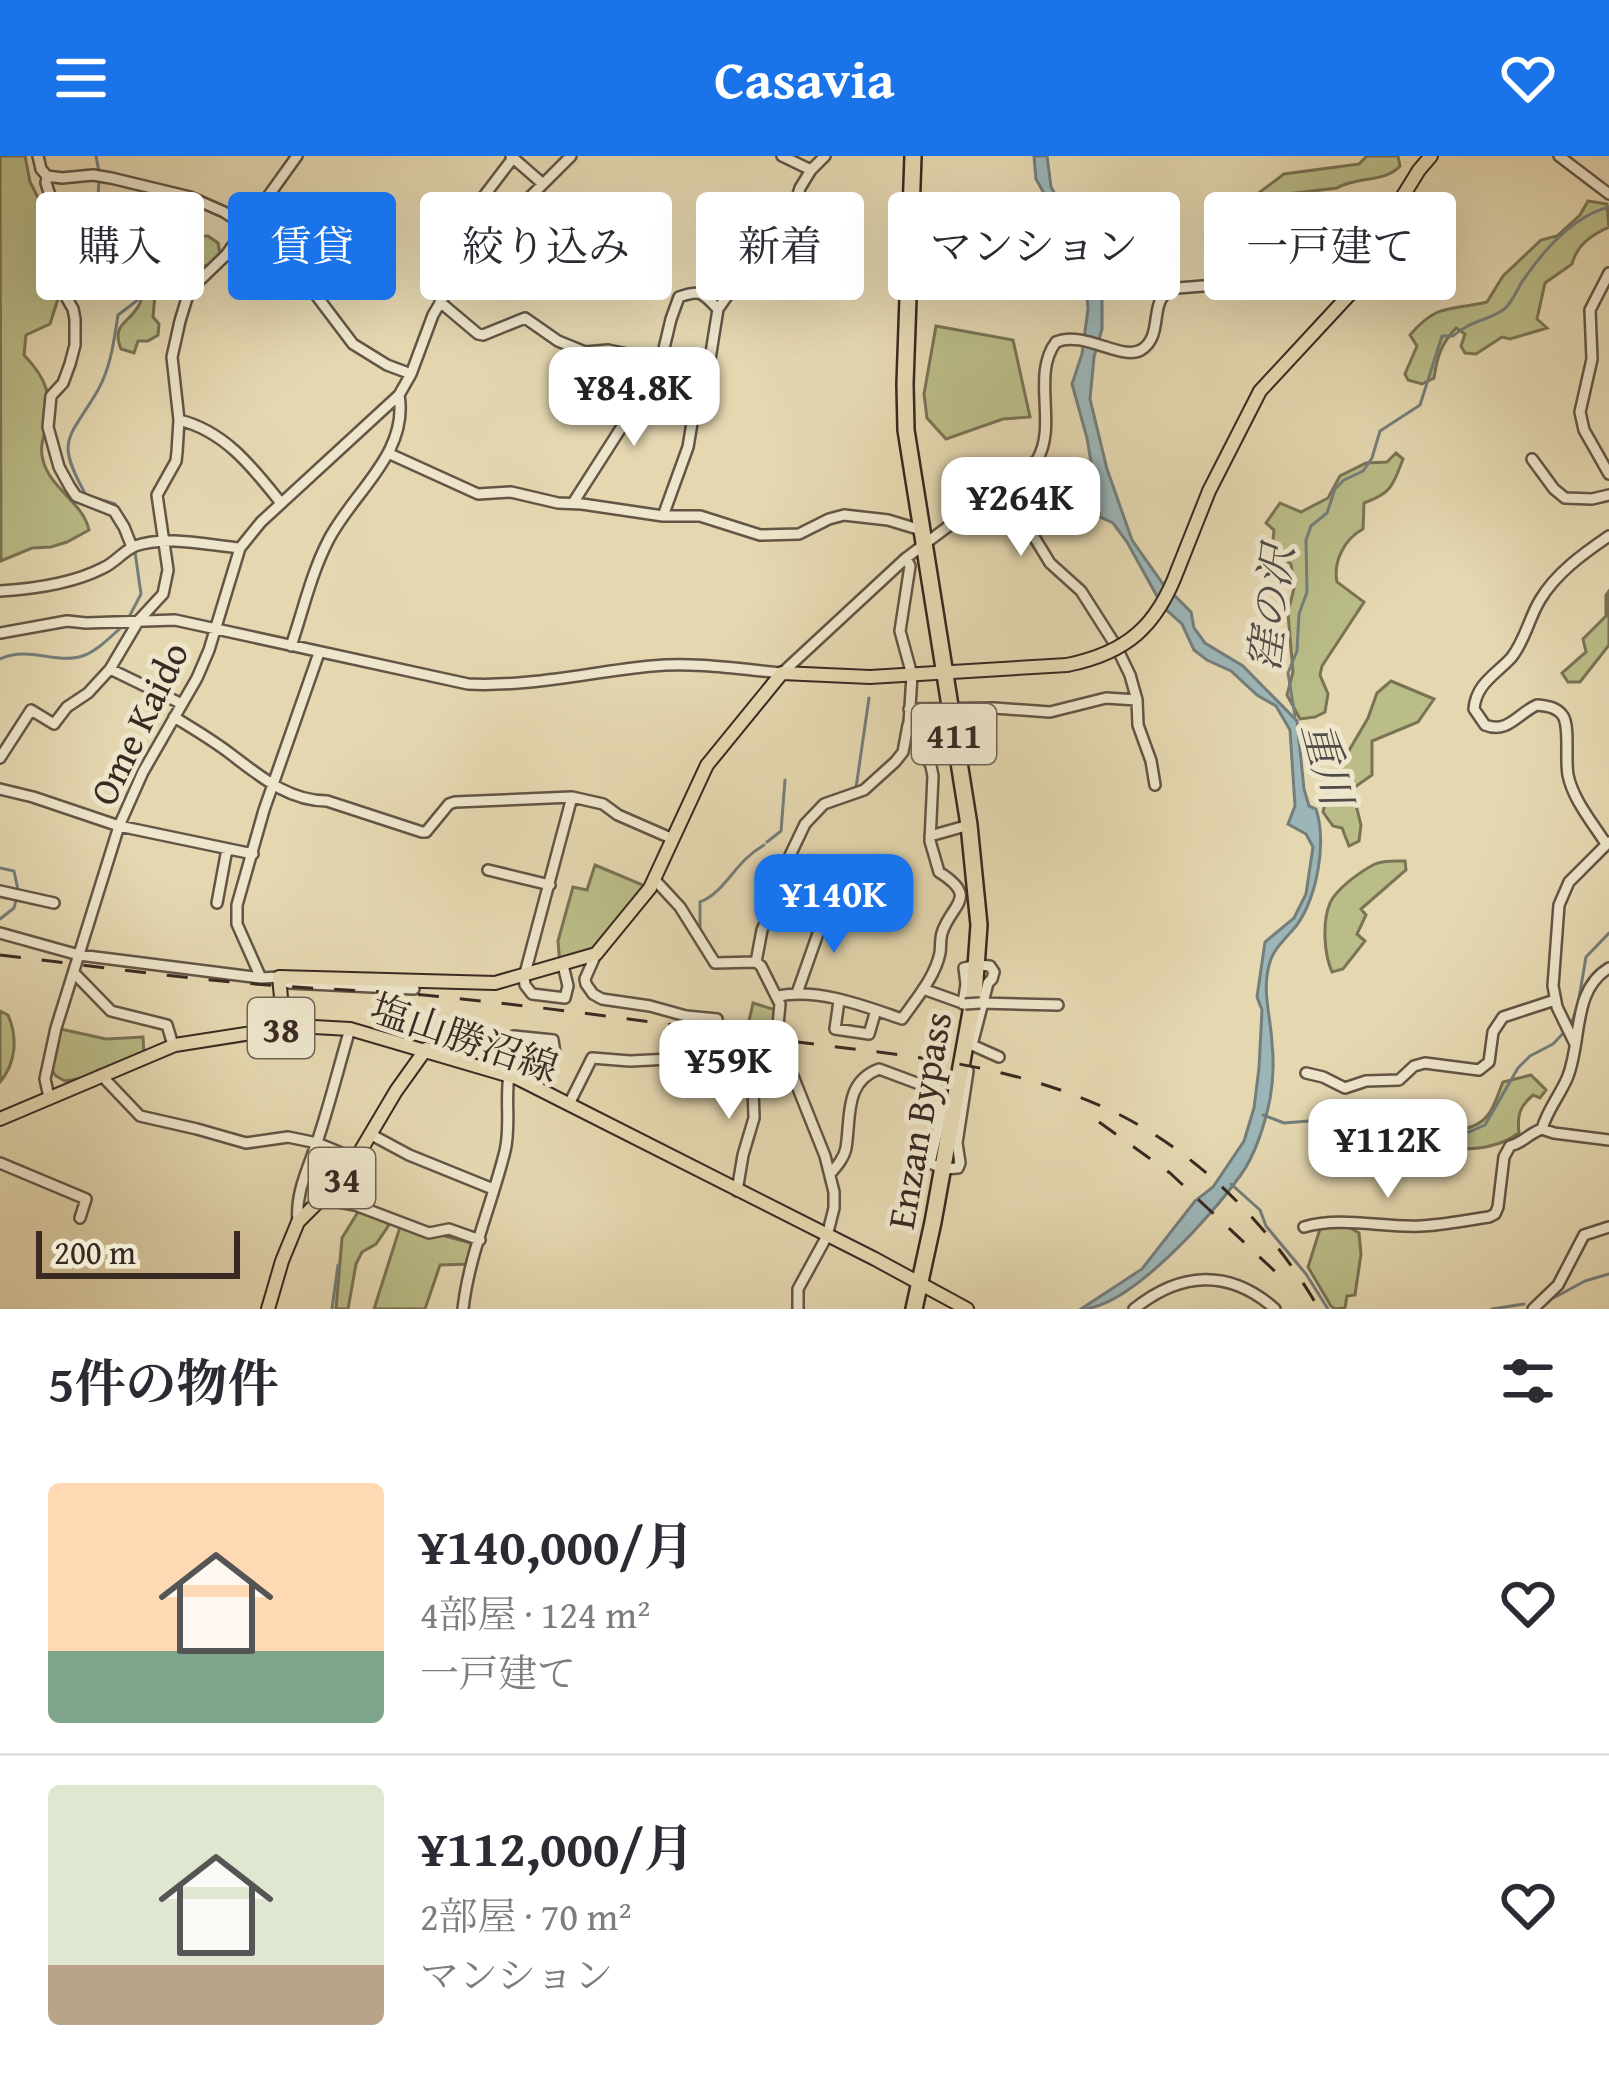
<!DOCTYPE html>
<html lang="ja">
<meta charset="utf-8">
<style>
:root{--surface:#fff;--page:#f2f2f3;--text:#2b2b33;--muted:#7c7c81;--line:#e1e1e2;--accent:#1a73e8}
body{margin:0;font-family:"Gentium Book Plus","Noto Serif JP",serif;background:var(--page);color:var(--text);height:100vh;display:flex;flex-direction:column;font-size:45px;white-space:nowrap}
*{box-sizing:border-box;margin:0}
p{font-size:39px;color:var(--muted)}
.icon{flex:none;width:66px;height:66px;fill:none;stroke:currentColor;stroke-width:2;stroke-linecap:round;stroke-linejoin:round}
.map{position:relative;height:1153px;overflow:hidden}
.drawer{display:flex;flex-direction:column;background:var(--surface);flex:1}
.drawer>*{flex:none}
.top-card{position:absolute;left:36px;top:36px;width:1539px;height:108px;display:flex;gap:24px}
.scale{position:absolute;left:36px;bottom:30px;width:204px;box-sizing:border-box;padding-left:12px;border:6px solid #392922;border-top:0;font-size:33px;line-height:42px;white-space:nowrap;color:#392922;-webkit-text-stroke:9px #eee6cc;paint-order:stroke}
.price{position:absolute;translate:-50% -102px;padding:0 27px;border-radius:24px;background:#fff;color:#222;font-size:39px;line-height:78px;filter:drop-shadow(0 3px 6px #0008)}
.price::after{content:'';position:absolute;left:50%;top:72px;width:36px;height:27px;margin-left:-18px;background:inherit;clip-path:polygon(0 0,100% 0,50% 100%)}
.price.selected{background:var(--accent);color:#fff}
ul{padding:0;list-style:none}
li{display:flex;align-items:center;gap:36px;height:300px;padding:0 48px}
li+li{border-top:3px solid var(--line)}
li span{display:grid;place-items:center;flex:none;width:336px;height:240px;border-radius:12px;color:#555}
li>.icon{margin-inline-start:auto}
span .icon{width:144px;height:144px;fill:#fffc;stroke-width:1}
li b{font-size:51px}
h2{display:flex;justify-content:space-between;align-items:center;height:144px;padding:0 48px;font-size:51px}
.pill{padding:0 42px;border-radius:12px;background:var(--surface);box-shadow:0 12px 48px #0002;font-size:42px;line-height:108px}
.pill.selected{background:var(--accent);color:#fff}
header{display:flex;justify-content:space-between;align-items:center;height:156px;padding:0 48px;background:var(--accent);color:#fff;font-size:54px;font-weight:700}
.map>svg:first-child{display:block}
.green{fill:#babd88;stroke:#7a7355;stroke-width:3}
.water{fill:#9cb6b8;stroke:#747e7c;stroke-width:3}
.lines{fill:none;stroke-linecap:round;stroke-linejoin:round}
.stream{stroke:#747e7c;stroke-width:3}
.minor-casing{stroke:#645546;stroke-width:14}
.major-casing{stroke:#392922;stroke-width:16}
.highway-casing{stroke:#392922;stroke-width:20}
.minor{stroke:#eee6cc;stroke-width:9}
.major{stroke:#e5d8b1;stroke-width:12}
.highway{stroke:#e5d8b1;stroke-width:15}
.rail{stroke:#392922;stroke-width:3;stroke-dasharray:21 21;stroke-linecap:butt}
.minor-bridge-casing{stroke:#645546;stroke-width:14;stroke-linecap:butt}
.major-bridge-casing{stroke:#392922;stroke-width:16;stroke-linecap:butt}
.minor-bridge{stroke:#eee6cc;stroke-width:9}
.major-bridge{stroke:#e5d8b1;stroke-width:12}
.labels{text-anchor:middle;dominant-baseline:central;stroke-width:10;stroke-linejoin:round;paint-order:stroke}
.shield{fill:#eee6cc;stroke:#6f6255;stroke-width:3}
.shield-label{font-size:36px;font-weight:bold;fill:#392922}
.street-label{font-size:39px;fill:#392922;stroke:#eee6cc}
.water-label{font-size:42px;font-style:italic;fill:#524c48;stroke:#eee6cc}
</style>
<header><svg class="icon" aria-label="menu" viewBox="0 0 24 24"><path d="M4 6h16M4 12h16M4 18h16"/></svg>Casavia<svg class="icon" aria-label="heart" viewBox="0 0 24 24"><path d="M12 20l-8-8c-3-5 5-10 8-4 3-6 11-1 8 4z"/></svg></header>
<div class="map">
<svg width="1609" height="1153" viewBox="0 0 1609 1153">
<rect width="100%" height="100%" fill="#e5d8b1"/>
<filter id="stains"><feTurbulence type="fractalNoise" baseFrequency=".00167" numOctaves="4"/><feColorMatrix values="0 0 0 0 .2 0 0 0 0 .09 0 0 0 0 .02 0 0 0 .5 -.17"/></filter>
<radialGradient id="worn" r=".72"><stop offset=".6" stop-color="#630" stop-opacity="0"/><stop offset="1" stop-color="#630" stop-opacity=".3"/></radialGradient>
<path class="green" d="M0,0H25L30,26L46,57V114L58,143L50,168L26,179L24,199C48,224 53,241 45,276C42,286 40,294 43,304C50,333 83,346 89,374L67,386L51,391L32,392L1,405Z
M1367,0H1398L1400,10C1385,27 1357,20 1337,32L1279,39L1249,63H1240L1221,52L1220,47L1242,45L1256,39L1284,18L1359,8Z
M1588,45L1607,48L1609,71C1591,79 1577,89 1572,108L1545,127L1537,163L1547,172L1510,183L1502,181L1476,198L1465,197L1461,190L1465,178L1456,172C1441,188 1437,201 1434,222L1422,228L1408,224L1405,218L1417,190L1410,179C1437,147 1449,155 1487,146L1503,120L1541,84L1557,80L1580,59Z
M191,73L198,80H208L218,87L220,98L209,109L194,112L195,121L189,126L166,123L156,127L153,161L159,168L158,179L148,185H138L134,197L121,193C111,167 129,168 139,149C143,143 143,136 145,129L133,108L134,103L155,99L168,93L166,82L172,77Z
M936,170L1013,184L1030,261L1003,263L946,283L927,262L924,238Z
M1396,297L1403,303C1393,329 1392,337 1364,347L1363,373C1344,383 1333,406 1337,426L1364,446L1322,510L1320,519L1328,538L1325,556L1315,561L1300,563L1287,539L1293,516L1288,457L1294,432L1291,408L1272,394L1274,374L1266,367L1280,347L1301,356L1328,342L1340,320L1366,307L1387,306Z
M1609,435V489L1580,526H1568L1562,517L1586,496L1583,483L1606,460V439Z
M1391,525L1434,543L1418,566L1372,585V619L1352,633L1361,669L1359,685L1349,690L1342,672L1333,670L1323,656L1330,627L1368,562L1377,537Z
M1405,705L1406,714L1361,753L1366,759L1357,778L1365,785L1343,813L1332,816C1324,798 1322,766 1330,747C1336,733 1361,715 1375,708C1384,704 1395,705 1405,705Z
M595,709L650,732L596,798L560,810L558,785L573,731L587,734Z
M753,847L776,854L774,878L747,874Z
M0,855L8,859C18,882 16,907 0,926Z
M56,872L106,883L143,881L144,900L101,919L65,925L56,920L47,907Z
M1531,919L1546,934L1540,942L1533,939C1519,951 1517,960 1519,977C1481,1004 1438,989 1395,986C1385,985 1376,990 1367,988C1356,986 1350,978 1343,971C1381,959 1462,992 1487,960C1495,951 1498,937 1503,926Z
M358,1056L382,1062L389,1069L376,1088L362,1096L356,1108L348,1153H336L342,1082Z
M401,1068L478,1089L472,1108L440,1109L425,1153H374Z
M1321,1070H1347L1359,1077L1361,1098L1355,1139L1347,1140L1345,1152L1335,1153L1331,1150L1308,1111Z"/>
<path class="water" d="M1034,0H1047L1051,31L1102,121V173L1094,201L1090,243L1107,313L1132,384L1163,428L1191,456L1194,472L1205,487L1243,510L1297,565L1304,633L1309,650L1316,653C1327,687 1317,740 1297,769C1288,780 1274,792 1270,806C1261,834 1271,860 1272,888C1274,905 1273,926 1270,943C1265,968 1255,1000 1240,1020C1212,1059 1129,1153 1081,1153L1142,1113L1195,1045L1213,1031L1244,985L1254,952L1259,912L1262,854L1257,841L1265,786L1294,762L1306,738L1313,691L1306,678L1288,668L1295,650L1290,574L1276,550L1257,539L1231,515L1207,504L1194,494L1182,468L1163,451L1127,386L1113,367L1100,361L1087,282L1072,228L1082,198L1088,153L1086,128L1071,85L1036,23Z"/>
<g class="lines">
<path class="stream" d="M96,0L99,16
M99,25L97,55L143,140L118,159C114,184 111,211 98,234C69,284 54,282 86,339L115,348L118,354
M129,461L141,438L135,396
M0,503C30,489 58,510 85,499C100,493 112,479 124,469
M1295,560L1288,517L1297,495L1299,458L1307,436L1306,384L1311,370L1327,357L1335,333L1344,324L1363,315L1372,302L1380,275L1420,249L1442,180H1453C1471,164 1487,165 1503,154C1513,147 1517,132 1524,123C1544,94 1574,60 1609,51
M856,632L869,542
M767,686L781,675L785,624
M0,712L14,715L18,734
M0,763L14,752L16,744
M704,782L700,774V746C726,736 734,706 764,689
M1263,959L1284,967L1309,965L1330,969L1356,965L1394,974L1469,976L1485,969L1518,912L1530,900L1553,888L1571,869L1578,848L1586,801L1609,777
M1231,1028L1260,1054L1266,1070L1306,1118L1328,1153
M1546,1146L1585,1125L1609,1118
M332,1153L338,1109
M1492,1153L1524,1148"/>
<g class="minor-casing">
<path id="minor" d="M38,0L41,13L47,20L46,27L59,67L50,92L49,111L73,153L75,163V189L70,208L63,227L51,240L48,271L59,311L70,331L76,340L114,355L124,371L132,391
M511,0L543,28
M782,0L811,14
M1559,0L1609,38
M47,20L62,22L93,19L111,22L190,41L224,56L247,71
M244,76L303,122L353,188L387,209L411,218
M464,106L465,65L513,2
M1609,117L1590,154L1592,203L1580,256L1584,274L1609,318
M440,146L478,178L483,179L525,162L558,185L585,196L608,194L661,205
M179,264C225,275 253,312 281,347
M390,298L478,338L511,336L558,347L582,348L663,360H700L760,379L799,378L829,363L844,359L888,364L921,374
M1532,303L1554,333L1565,342L1592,343L1609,339
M997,335L1031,376L1050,407L1081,435L1116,490L1130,519L1137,544L1138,569L1151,605L1155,629
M573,347L621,272L662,217L661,205L671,163L679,141C701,133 702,137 718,153
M663,360L688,291L696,243L710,203L718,153L755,101L790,64L800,32L811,14L825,0
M0,435C33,433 74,427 103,412C115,407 123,395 135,390C167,379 207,389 240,392
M0,477L67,465L86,467L175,464L468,528C531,531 590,516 652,510C695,506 739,513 782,517L906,402L1037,304C1058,269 1031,219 1056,186C1084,174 1121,205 1141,194C1167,178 1144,139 1178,132L1252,126L1349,139
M291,490C303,455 311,418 328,385C352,337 409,298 399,239
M110,513L182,548
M909,553L994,552L1050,556L1106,542L1137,544
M174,561C194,573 214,585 232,599C261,621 289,645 327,645L422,676H426L449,648L455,646L572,641L603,648L618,659L673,683
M0,602L31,554L54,568L67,551L88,537L110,513L139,464L163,438L168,414L157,339L176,305L177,296L179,264L172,201L180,165L187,142L198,126L226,99L297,0
M0,633L33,641L119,670L253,698
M930,680L969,669
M1606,688C1593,667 1573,644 1568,619C1565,603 1570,571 1563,560C1557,551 1547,550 1537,549C1517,558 1508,578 1485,569L1474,553C1476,528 1495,519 1511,502C1525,485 1529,462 1540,444C1556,417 1584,397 1609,380
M488,714L550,729
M655,724L680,751L715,807L756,806
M0,735L54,747
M217,747L227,693
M0,777L79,799L261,822L279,821
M596,798L585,823L586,828L593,838L602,843L650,850L686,860L717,863
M563,809L568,830L565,842L532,838L525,829L524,821L572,641
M1609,812C1572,834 1582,884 1568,920C1561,938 1547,954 1542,973L1554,977L1609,984
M74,817L111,855L167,869L173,889
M287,821L289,827L414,833
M261,822L237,768V749L264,654L319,497
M923,833L965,848
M797,837L828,749
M778,840C819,832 864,850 902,863C916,843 935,821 940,797C941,790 940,784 942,777C951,748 980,742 939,716L930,685L933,620L931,610L909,567L912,519L900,475L910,410L906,402
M839,845L835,873L869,878L876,854
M980,847L1058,849
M963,848L966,828L964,812L978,809L990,810L994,816L992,823L988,827L972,889L999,901
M1575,888L1557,851L1553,830L1559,749L1569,726L1609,686
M775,901L780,848L761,810L756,806L762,774L783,726L784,712L805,668L824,648L864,634L895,606L903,596L908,569
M1306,917L1323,921L1345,932L1366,925L1399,924L1414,910L1425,907L1479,914L1489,906L1493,876L1503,861L1555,844
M504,918L514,880L553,884L555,897L529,909L517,922
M101,919L140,960L197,973L246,987L288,981L317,987L356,1003
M49,941L45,923L56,872L119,670L143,616L197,522L209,494L240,392L261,366L399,239L411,218L433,159L463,108L571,0
M569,948L592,902L630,905L752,899L775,901L782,904L793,920L825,1000L834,1036V1052L827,1080L798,1133V1153
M370,978L409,999L493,1033
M0,1007L86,1043L80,1062
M830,1018C837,1010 844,1002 846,992C851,961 844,926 879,913L922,929L925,933C935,931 944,932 945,944L930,1007L943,1013L958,1012L960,1007L957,987L968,915
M737,1035L743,999L754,962L752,899
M321,1043L355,1049L429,1077L449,1073L480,1084
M298,1066C295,1036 309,1011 318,983C330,947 339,910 350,873
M1304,1071C1342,1060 1383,1072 1421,1070C1443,1069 1467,1064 1489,1061L1495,1058L1498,1051L1504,1001L1510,990C1525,986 1529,977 1542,973
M463,1153C469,1099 492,1048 505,995C511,970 505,944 509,919
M1134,1153C1180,1116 1229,1112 1275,1153
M1533,1153L1558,1129L1584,1079L1609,1071"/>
</g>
<g class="major-casing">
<path id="major" d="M1178,413L1209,335L1260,235L1349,139L1390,61L1419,14L1431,0
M284,872L279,821L495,827L596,798L650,732L707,609L782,517L870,521L1067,509
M0,963L175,889L296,870L350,873L517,922L875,1103L967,1153
M268,1153L282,1105L298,1066L348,1016L396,935L426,893"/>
</g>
<g class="highway-casing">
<path id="highway" d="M913,0L905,228L906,274L969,669L979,769L974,839L933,1066L914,1153"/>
</g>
<use href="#minor" class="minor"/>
<use href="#major" class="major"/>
<use href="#highway" class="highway"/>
<path class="rail" d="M0,799C93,810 186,823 280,830C334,834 389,835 443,841C554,852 665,868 776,883C894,900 1001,903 1112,955C1198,996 1272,1071 1319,1153
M1099,966L1170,1017L1281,1121"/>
<g class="minor-bridge-casing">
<path id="minor-bridge" d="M965,848L980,847"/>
</g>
<g class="major-bridge-casing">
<path id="major-bridge" d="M1067,509C1127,497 1157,470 1178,413"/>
</g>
<use href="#minor-bridge" class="minor-bridge"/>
<use href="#major-bridge" class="major-bridge"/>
</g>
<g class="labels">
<g class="shield">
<rect x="912" y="548" width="84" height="60" rx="9"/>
<rect x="248" y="842" width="66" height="60" rx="9"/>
<rect x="309" y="992" width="66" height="60" rx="9"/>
</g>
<g class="shield-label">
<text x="954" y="578">411</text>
<text x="281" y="872">38</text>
<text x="342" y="1022">34</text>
</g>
<g class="street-label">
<text transform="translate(138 567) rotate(-64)">Ome Kaido</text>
<text transform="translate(465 881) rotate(19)">塩山勝沼線</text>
<text transform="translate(918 964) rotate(-80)">Enzan Bypass</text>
</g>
<g class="water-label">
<text transform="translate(1270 452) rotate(-83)">窪の沢</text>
<text transform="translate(1328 607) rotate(75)">重川</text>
</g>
</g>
<rect width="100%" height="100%" filter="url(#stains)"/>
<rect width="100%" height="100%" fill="url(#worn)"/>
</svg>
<div class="scale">200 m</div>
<b class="price" style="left:634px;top:293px">¥84.8K</b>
<b class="price" style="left:1021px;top:403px">¥264K</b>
<b class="price selected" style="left:834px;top:800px">¥140K</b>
<b class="price" style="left:729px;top:966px">¥59K</b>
<b class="price" style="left:1388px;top:1045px">¥112K</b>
<div class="top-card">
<a class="pill">購入</a>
<a class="pill selected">賃貸</a>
<a class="pill">絞り込み</a>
<a class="pill">新着</a>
<a class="pill">マンション</a>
<a class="pill">一戸建て</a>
</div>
</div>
<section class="drawer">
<h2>5件の物件<svg class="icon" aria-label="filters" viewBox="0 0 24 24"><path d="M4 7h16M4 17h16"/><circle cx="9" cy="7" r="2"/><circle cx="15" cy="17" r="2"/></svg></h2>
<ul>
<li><span style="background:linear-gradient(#ffd9b3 70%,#7fa58c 0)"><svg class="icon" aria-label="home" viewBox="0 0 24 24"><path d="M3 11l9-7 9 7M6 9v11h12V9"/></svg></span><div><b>¥140,000/月</b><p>4部屋 · 124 m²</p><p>一戸建て</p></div><svg class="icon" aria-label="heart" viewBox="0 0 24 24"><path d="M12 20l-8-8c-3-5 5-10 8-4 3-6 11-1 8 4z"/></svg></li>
<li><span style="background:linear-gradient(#dfe7d0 75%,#b9a48a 0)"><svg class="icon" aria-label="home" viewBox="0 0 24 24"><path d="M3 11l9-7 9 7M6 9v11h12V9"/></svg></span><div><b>¥112,000/月</b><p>2部屋 · 70 m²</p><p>マンション</p></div><svg class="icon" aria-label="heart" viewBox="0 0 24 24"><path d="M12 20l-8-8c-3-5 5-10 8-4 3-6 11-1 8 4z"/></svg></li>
</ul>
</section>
